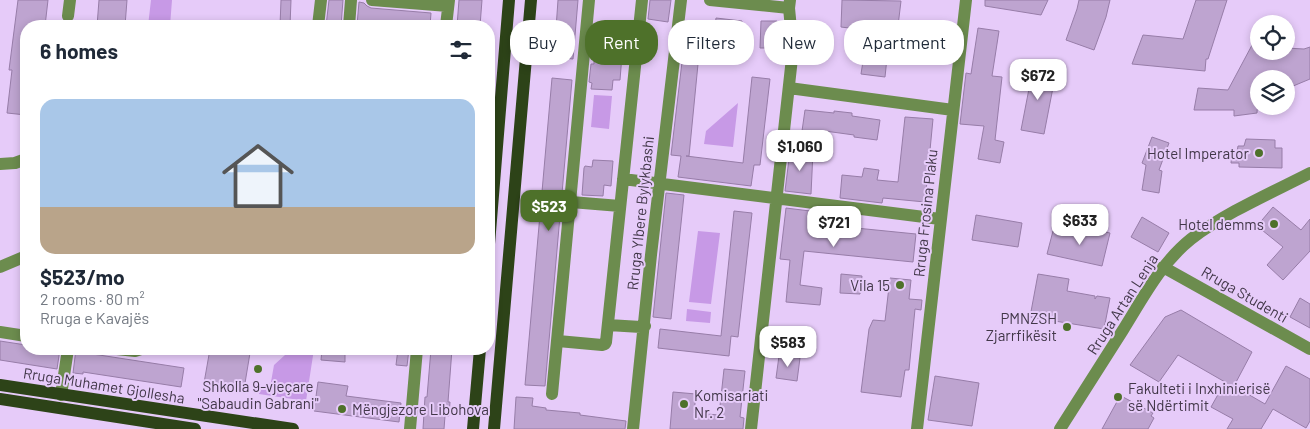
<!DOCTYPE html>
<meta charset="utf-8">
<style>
:root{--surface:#fff;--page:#f2f2f3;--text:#1f2937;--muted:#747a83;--line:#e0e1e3;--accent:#4e712a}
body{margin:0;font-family:Barlow,sans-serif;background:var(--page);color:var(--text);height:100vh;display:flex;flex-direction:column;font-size:19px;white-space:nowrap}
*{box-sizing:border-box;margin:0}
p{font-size:16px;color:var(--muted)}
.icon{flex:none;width:28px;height:28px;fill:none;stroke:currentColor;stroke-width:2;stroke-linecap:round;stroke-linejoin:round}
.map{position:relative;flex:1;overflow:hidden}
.sheet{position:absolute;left:20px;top:20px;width:475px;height:335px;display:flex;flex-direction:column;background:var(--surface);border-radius:20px;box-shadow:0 2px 8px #0003}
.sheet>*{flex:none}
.guide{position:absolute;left:510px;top:20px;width:475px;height:45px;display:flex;gap:10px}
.fabs{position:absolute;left:1250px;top:15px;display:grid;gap:10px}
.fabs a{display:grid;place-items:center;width:45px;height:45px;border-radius:50%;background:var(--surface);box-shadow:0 2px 8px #0003;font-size:25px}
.price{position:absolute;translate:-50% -42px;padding:0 11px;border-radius:10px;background:#fff;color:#222;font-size:16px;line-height:32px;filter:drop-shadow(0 1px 2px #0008)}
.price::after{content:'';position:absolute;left:50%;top:30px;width:15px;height:11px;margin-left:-8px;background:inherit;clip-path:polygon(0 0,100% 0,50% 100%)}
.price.active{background:var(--accent);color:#fff}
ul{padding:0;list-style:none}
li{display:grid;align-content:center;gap:10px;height:265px;padding:0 20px}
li+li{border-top:1px solid var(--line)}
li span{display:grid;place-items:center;height:155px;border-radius:15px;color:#555}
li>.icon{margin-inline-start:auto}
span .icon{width:90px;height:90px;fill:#fffc;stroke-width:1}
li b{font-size:21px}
h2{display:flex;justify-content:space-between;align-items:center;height:60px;padding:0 20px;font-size:21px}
.pill{padding:0 18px;border-radius:20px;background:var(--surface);box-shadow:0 2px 8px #0003;font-size:18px;line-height:45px}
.pill.active{background:var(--accent);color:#fff}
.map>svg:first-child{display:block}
.green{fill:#c799e6}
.building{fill:#bea4d0;stroke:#977da8}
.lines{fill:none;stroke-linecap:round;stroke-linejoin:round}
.minor{stroke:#6c8c4e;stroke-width:12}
.major{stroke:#2d4318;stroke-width:12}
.poi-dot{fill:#4e712a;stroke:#e6cbf9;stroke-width:2}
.labels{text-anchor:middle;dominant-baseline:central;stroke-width:4;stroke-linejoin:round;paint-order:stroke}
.poi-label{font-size:15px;fill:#423749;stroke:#e6cbf9;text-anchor:end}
.street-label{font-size:15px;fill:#423749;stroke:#e6cbf9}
</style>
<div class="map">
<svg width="1310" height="429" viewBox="0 0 1310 429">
<rect width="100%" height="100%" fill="#e6cbf9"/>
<path class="green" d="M151,0H172L170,26H148Z
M594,95L612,96L609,129L591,127Z
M738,103L733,147L704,144L706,131Z
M698,231L720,233L711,304L689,302Z
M687,309L711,312L710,323L686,321Z
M285,349H314L306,401L259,394V390L271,382L274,365L285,355Z"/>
<path class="building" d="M18,0H48L45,26H26V115L7,113L12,70H9Z
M99,0H127L125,26H97Z
M281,0H291L290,26H280Z
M329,0H343L341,26H326Z
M459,0H482L480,26H457Z
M558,0H578L573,59L554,57Z
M650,0H671L668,22L648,19Z
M842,0L901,1L897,34L841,27Z
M985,0H1048L1041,15L985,6Z
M1079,0H1110L1106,17L1094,50L1066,40L1077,9Z
M1196,0H1227L1208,59H1206L1205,71L1132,64L1143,35L1183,39Z
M359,2L364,3L367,6L371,8L431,13L430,26H375L357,25Z
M716,18L742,21L737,63L711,60Z
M761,21H777V48H760Z
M978,28L999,31L992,76L1002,77L995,140L1004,142L1000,163L978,159L984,126L960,124L966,73L971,74Z
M1259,32V51H1286V48L1304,49L1310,47V79L1286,89V78L1259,76L1257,113L1234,116V110H1194L1198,88L1228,90Z
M602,54L622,55L620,80H613L612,90L591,89L592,83L589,82L591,64H594V60L602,61Z
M864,55L887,58L885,77L861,74Z
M682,62L698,64L689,156H686L743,163L752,77L770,79L760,165H754L751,186L678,177L681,156L671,155Z
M1033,68L1056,72L1044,134L1021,130Z
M552,78L572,80L545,386L525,385Z
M805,110L834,113V111L852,113V116L880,120L877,140L854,137V135L825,131V134L802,131Z
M905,117L933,119L925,202L883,198L882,203L840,198L842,175L862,177L864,168L879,170L877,180L898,182Z
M1152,137L1169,143L1159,170L1162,171L1159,193L1142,190L1146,165L1142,163Z
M1246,139L1275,140V148H1282V168L1239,167V163H1231L1232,152H1237L1238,146H1244Z
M790,151L813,152L811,194L785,191Z
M593,160L613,161L611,186L604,185L603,196L582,195L584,168L585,166L592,167Z
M666,193L684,195L671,319L653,317Z
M1273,207L1301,230L1310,219V251L1283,280L1267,265L1283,247L1257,226Z
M786,208L810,211L809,214L827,216L826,225L916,234L913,262L804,251L800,285L822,288L820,305L786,302L790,260L780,259Z
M734,211L752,213L738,337L731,336L729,356L658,348L660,329L721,336Z
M976,215L1022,223L1018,247L972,240Z
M1142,217L1169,233L1158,252L1131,237Z
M1081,227L1110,233L1102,266L1047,254L1053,231L1079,236Z
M841,274L862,276L860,294L840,293Z
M1038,274L1069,279L1067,291L1095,296V299L1097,296L1110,298L1104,329L1030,317Z
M890,278L911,280L909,299L922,300L921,310L915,309L909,370H905L901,397L861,392L869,329L873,320L885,321Z
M1300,298L1310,304V328L1290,317Z
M1181,310L1252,352L1234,386L1265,404L1286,366L1310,379V421L1306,428L1273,409L1261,429H1227L1233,419L1211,407L1225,382L1178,355L1159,382L1130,365L1165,317Z
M0,341L26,345V349H60L57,369L0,360Z
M76,349L86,351V353L184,368L181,387L83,372V374L73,373Z
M210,349H237V351L250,353L244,389L204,383Z
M322,349H345V362L321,360Z
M398,349H409L407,366L396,365Z
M431,349H452L448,402H450L449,416H445L444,429H423L425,397H427Z
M779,356L800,358L797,381L776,378Z
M724,369L745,371L740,417L744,418L743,429H670L673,392L696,394L694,413L719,415Z
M935,376L979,383L972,426L928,420Z
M318,382L348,386L346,396L401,403L399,422L314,411Z
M516,397L533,398L532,406L546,408V410L580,413V415L626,421L625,429H514Z
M1123,397L1153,413L1151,416L1154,418L1148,429H1102L1119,398L1122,400Z"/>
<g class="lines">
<path class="minor" d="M372,0L448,6
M710,0L789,8
M68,16L70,0
M318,26L321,0
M349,26L351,0
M446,26L449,0
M789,88L953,110
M0,164L15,163L26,159
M623,179L940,219
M571,202L620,206
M0,267L26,256
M1163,267L1310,349
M608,325L641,327L645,326
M0,332L26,336
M558,341L602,345L605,344L606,342L642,0
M117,349L135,351L141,349
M552,394L589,0
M61,395L68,349
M410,429L417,349
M633,429L651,255L681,0
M751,429L793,49L789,8L790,0
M917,429L966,0
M1060,429C1081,396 1102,363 1123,330C1143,298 1161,263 1191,239C1225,213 1271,193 1310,173"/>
<path class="major" d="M489,244L509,0
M0,385L293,429
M0,399L195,429
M473,429L480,349
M494,429L531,0"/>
</g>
<g class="poi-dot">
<circle cx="1259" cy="153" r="5"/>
<circle cx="1274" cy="224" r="5"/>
<circle cx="900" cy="285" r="5"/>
<circle cx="1067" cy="327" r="5"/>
<circle cx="258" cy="369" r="5"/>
<circle cx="1118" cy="397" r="5"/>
<circle cx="684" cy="404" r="5"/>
<circle cx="342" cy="409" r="5"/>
</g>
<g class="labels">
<g class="poi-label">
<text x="1249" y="153">Hotel Imperator</text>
<text x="1264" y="224">Hotel demms</text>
<text x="890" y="285">Vila 15</text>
<text x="1057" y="318">PMNZSH<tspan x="1057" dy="17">Zjarrfikësit</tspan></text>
<text x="258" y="386" text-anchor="middle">Shkolla 9-vjeçare<tspan x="258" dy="17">"Sabaudin Gabrani"</tspan></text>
<text x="1128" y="388" text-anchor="start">Fakulteti i Inxhinierisë<tspan x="1128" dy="17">së Ndërtimit</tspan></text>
<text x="694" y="395" text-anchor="start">Komisariati<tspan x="694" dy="17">Nr. 2</tspan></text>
<text x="352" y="409" text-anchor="start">Mëngjezore Libohova</text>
</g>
<g class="street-label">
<text transform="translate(640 213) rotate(-84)">Rruga Ylbere Bylykbashi</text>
<text transform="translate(925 213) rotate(-84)">Rruga Frosina Plaku</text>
<text transform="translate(1245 294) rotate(30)">Rruga Studenti</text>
<text transform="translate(1122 304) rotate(-57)">Rruga Artan Lenja</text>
<text transform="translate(104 385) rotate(9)">Rruga Muhamet Gjollesha</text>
</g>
</g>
</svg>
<div class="fabs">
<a><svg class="icon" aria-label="locate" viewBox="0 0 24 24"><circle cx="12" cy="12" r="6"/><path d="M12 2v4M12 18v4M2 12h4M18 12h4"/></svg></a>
<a><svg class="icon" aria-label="layers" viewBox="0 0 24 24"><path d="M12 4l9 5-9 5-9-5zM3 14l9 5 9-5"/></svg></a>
</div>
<b class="price" style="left:1038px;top:101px">$672</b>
<b class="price" style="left:800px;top:172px">$1,060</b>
<b class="price active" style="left:549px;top:232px">$523</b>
<b class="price" style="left:1080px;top:246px">$633</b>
<b class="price" style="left:834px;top:248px">$721</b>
<b class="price" style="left:788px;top:368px">$583</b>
<div class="guide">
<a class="pill">Buy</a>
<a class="pill active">Rent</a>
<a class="pill">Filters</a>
<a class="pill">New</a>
<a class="pill">Apartment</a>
</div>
<section class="sheet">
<h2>6 homes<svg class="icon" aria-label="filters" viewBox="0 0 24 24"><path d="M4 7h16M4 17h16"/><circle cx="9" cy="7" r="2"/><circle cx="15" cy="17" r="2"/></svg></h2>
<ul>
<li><span style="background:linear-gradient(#a9c7e8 70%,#b9a48a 0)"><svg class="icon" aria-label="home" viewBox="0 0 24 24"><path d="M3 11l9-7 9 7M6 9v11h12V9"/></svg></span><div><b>$523/mo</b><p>2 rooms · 80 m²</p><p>Rruga e Kavajës</p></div></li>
</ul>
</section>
</div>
